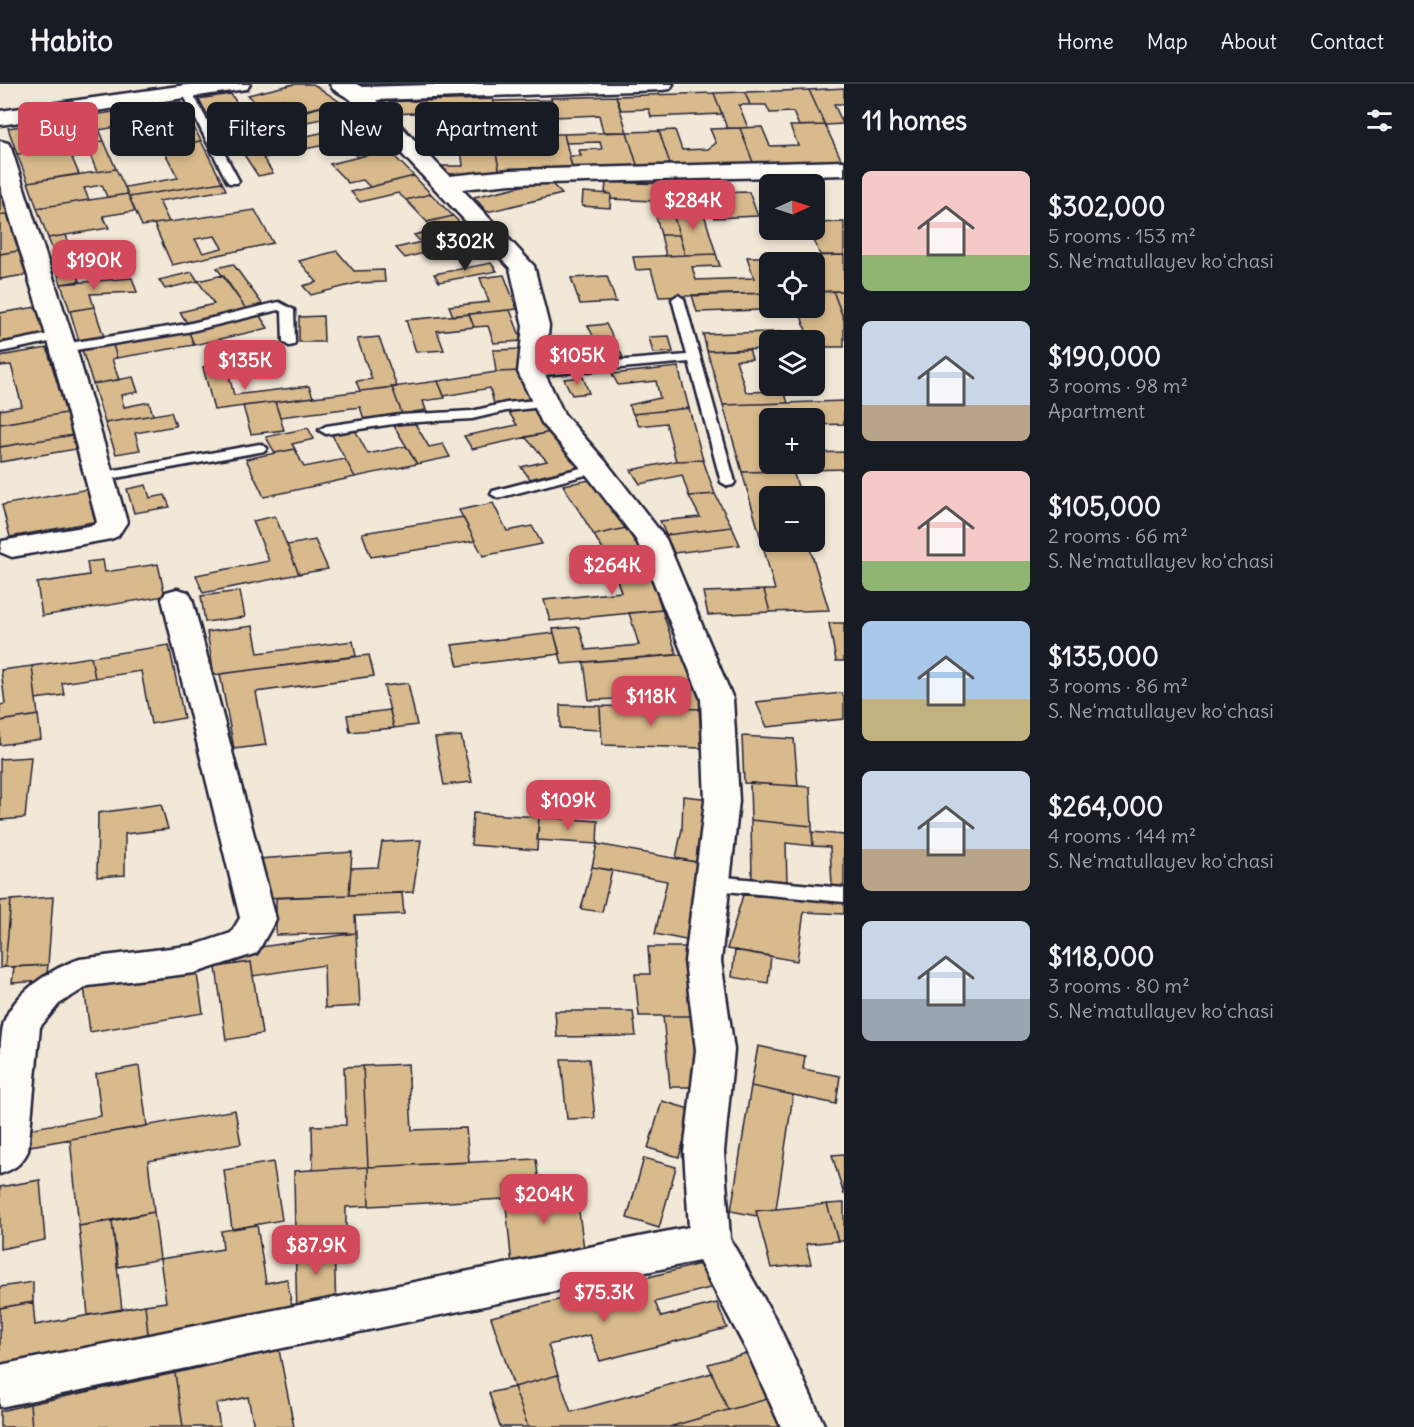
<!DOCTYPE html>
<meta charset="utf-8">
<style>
:root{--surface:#171b24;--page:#20242c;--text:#f1f3f6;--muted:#9ea1a6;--line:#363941;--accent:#d1495b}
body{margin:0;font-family:Delius,sans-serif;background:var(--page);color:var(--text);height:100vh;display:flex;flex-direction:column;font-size:22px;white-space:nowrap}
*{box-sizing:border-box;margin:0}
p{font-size:20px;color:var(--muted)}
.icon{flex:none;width:33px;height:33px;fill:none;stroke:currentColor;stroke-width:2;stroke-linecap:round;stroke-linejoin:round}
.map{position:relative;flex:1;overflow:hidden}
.side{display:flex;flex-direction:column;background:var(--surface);width:570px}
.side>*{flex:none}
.hud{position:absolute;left:18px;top:18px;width:570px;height:54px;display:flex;gap:12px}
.needle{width:39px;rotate:87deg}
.buttons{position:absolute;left:759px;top:90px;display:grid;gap:12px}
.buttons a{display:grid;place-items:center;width:66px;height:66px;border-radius:9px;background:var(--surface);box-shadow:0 3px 9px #0003;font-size:30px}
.price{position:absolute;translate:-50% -51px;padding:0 14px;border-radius:12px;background:var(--accent);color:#fff;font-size:20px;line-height:39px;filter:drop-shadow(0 2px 3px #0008)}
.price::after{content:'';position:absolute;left:50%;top:36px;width:18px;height:14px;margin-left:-9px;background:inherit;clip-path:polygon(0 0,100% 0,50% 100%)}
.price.on{background:#222;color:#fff}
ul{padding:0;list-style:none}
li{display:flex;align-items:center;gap:18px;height:150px;padding:0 18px}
li span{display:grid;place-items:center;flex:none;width:168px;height:120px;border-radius:9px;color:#555}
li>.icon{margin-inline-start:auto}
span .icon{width:72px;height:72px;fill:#fffc;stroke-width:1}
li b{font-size:26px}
h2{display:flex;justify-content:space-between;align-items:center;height:72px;padding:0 18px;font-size:26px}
.pill{padding:0 21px;border-radius:9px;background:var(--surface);box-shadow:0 3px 9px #0003;font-size:21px;line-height:54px}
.pill.on{background:var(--accent);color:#fff}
header{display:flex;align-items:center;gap:36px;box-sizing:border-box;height:84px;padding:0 30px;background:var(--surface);border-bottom:2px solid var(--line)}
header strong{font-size:28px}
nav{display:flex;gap:33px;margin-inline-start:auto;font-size:21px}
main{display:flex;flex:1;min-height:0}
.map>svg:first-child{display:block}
.building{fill:#d8ba8c;stroke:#22223b;stroke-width:1.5;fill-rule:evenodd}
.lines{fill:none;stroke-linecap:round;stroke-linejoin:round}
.lane-casing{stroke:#22223b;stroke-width:5}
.street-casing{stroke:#22223b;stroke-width:5}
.lane{fill:#fdfcf7;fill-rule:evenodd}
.street{fill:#fdfcf7;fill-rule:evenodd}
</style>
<header>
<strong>Habito</strong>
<nav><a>Home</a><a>Map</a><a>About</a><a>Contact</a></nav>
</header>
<main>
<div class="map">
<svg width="844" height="1343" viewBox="0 0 844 1343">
<rect width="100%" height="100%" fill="#f2e8d7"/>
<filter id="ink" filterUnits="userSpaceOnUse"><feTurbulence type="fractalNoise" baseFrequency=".0167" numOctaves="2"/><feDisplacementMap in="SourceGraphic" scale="12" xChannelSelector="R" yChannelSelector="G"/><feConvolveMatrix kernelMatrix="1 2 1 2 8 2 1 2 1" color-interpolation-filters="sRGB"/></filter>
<g filter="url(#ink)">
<path class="building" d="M294,0H313L340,18L220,50L198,15L231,10L246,33L290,22L283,15L256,19L248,11Z
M347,0H425L426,5L356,7Z
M844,4V20H834L843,40L825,41L809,6Z
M809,6L825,41L799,42L793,28L770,29L766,21H750L745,8Z
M745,8L750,21H739L748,44H727L714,9Z
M714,9L722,30L651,33L649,25L621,26L616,12Z
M616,12L627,48H603L599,31L555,33L551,14Z
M493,15L495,26L389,30L376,18Z
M551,16L552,23L495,24L493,17Z
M181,18L201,57L147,65L136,40L99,46L93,31Z
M340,18L362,40L337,46L326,34L307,38L297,28Z
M93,31L104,57L74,62L67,45L35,50L42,67L17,70L8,44Z
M362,40L388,66L358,73L343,57L263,74L273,89L258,92L241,66Z
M825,41L842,77L754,81L740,44L762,43L770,62L798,61L790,42Z
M740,44L754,81L671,83L659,47L675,46L682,66L708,65L716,59L710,45Z
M659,47L671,83L638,84L627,48Z
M627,48L638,84L573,87L569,72H581L579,66L602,65L600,58L566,59L564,50Z
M529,49L532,64L555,63L553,50H564L573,87L500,89L492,50Z
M492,50L500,89L449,91L440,82H463L461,63L427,68L417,58L457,51Z
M104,57L116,85L97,88L90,71L72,74L79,90L28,98L17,70Z
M201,57L222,98L129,113L125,103L178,94L162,63Z
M388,66L414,92L370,103L363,96L348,99L330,80Z
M116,85L128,110L107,113L102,101L84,104L89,116L37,124L28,98Z
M414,92L431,110L406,116L398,109L360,118L351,108Z
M548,96L562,110L487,128L474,113Z
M222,98L226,106L159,117L169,138L154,140L142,142L129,113Z
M606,98L665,100L679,151H661L652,117L611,115V110L605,109Z
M703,99L711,122L671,123L665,100Z
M583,108L611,110L610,124L582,122Z
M749,108L758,132L714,134L706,109Z
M0,109H5L11,129L0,131Z
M128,110L135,127L103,132L109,144L48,154L37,124Z
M431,110L453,132L427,138L406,116Z
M671,123H702L716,170L685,171Z
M255,126L273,159L172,181L154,140ZM215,152L222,164L203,169L195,155Z
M11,129L24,166L0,170V131Z
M453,132L476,155L405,174L396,164L421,158L414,151L434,146L427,138Z
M844,138V171H820L810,146H814V139Z
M66,151L72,169L55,172L48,154Z
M661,151H679L685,171L666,172Z
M24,166L31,190L0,195V170Z
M337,167L354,187L384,186L385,198L358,199L311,211L303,202L317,198L299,177Z
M716,170L720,182L692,183L696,196L754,194L747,173H780L782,178H770V209L659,213L651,185L636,186L633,173Z
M844,171V207L814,208V178H782L780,173Z
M491,179L497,187L439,198L434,190Z
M233,180L263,221L246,225L217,184Z
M77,187L80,197L61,200L58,190Z
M192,188L198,197L165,205L159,196Z
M223,191L246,225L187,239L180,228L214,220L198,197Z
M504,191L517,225L453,232L449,222L489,218L480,194Z
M607,192L616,218L580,220L571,194Z
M132,194L137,208L90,210L94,223L70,227L61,200Z
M833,207H844V236Z
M833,207L844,236V263H814V256H770V265L707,267L703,250L806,247L799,225L697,228L692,211L770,209V224H814V208Z
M42,222L51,250L0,258V229Z
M94,223L104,253L79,257L70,227Z
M510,226L522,257L494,259L488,242L474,243L469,230Z
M469,230L474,243L437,247L444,266L416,268L406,236Z
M260,232L268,244L194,261L189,248Z
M323,232L324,258H299V233Z
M606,240L623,273L605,275L588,242Z
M189,248L194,261L117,274L113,261Z
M669,252L673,268L653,269L649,253Z
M379,253L397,303L360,307L356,297L372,295L357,255Z
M113,261L117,274L112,275L119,296L93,300L82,266Z
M47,264L66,329L0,340V326L22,322L11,281L0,282V272Z
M521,265L524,287L496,288L493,266Z
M749,265L752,275L736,276L746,308L784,307L788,319L723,321L707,267Z
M583,268L585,280L564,281L561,269Z
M226,280L234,311L309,302L313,313L214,326L203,283Z
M678,283L689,324L633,330L629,321L660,314L656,297L618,301L612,290Z
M524,287L533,317L494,320L490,304L444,312L438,297L496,288Z
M133,293L138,308L121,311L124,323L149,318L153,331L105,339L93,300Z
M583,293L589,309L572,311L564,295Z
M438,297L445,314L423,317L426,326L402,330L392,303Z
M392,303L402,330L364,335L360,323L280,333L275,318Z
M844,317V340L814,341V334H770V380H814V369L844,368V385L742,388L723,321Z
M275,318L284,346L251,350L243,322Z
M534,322L551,348L472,365L464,352L517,341L508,327Z
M689,324L703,376L676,377L666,339L639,342L633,330Z
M171,328L176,342L135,349L140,366L116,370L105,339Z
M66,329L73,351L0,363V340Z
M414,338L429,363L443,360L450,373L417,380L394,342Z
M308,344L314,355L292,360L295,365L275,369L266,353Z
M355,346L368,370L406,362L417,380L355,393L332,351Z
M551,348L583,382L530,395L521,383L547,377L525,353Z
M73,351L76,365L0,378V363Z
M295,365L304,383L345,375L355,393L264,413L246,375Z
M703,376L715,410L689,412L682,391L640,400L631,386L676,377Z
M793,387L801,412H770V458H814V455L816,461L763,462L742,388Z
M596,395L626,444L594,451L563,401Z
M146,401L150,414L165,411L170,423L134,429L127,405Z
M88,405L98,437L10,453L2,421Z
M715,410L732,443L666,451L660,437L700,433L689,412Z
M493,419L507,447L532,442L542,460L483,472L459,426Z
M275,432L299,490L203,509L196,491L269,477L253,437Z
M463,433L475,457L371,473L362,449Z
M732,443L740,461L674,469L666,451Z
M626,444L646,475L612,481L594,451Z
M315,456L328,485L299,490L287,461Z
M809,461L829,526L770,528L764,506H775L763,462Z
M646,475L662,526L550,537L544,516L621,508L612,481Z
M103,476L105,488L158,480L165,512L42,532L37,499L89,491L87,478Z
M764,506L770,528L708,531L703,508Z
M240,507L245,533L205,538L201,512Z
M662,526L677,571L562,580L553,545L579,543L586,566L639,561L629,529Z
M829,539H844V577H836Z
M253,542L258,569L353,557L356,572L214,591L207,548Z
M554,549L560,570L458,582L452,561Z
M169,561L184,634L151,640L141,587L95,594L91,573Z
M684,570L707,625L655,624L652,614L589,616L584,578Z
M369,571L374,592L256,608L266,661L234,665L220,590Z
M91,573L95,594L62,599L64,611L36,615L32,582Z
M32,582L38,631L0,637V621L5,620L1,586Z
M408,599L417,641L394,644L384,602Z
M842,609L844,614V635L767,643L756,618Z
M560,621L600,622L601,646L560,644Z
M600,622L699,625L702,664L602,661Z
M390,626L394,644L350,648L347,631Z
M38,631L41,655L0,661V637Z
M461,652L472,698L444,701L435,654Z
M742,652L794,655L798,702L744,699Z
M31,673L25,734L0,736V675Z
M750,699L810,703L812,742L751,736Z
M683,712L712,715L706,780L676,774L682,745Z
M161,720L168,745L125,750V791L97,793L98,729Z
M473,729L539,733L537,766L471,761Z
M539,733L598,737L597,760L537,756Z
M751,736L812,742L813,762L786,759L787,801L752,797Z
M812,748L844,751V803L832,802L830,763L813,762Z
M421,756L413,808L349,811L351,784L378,783L382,758Z
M597,760L706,780L691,857L655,850L667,797L592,783Z
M352,768L349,811L260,814L258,775Z
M592,783L612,786L602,828L581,825Z
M402,809L404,830L355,832L356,849L276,851V814Z
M743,811L844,816V830L804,828L797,877L727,865Z
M53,813L48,881L5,883L11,816Z
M11,816L5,883L0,884V817Z
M356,849L360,922L325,924L324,881L253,892L251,878L235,880L233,867Z
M648,863H691L698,932H639L635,890H650Z
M735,866L771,872L768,899L732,893Z
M251,878L262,950L226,956L216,883Z
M48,881L46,897L12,899L14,883Z
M196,884L203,929L90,948L84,902Z
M555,927H633L636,952L557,953Z
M663,932H698L707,1003H670Z
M758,962L805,972L803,985L840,992L836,1020L751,1002Z
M561,975H589L595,1034L567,1035Z
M408,980L412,1046L466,1044L469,1078L368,1083L363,982Z
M139,982L147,1042L24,1063L23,1046L101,1032L96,990Z
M363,982L368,1083L313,1086L312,1042L346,1041L344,983Z
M751,1002L793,1011L776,1125L756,1127L757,1132L731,1127Z
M662,1017L693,1026L679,1073L648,1064Z
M235,1026L241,1060L148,1077L154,1128L79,1142L70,1055Z
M844,1070V1111L832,1071Z
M644,1074L676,1083L659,1144L627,1134Z
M536,1075L539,1100L504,1102L505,1115L369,1122L368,1083Z
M273,1078L282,1136L232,1145L224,1086Z
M368,1083L369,1122L346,1123V1152L295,1154L294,1087Z
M40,1096L45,1156L0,1165V1103Z
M575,1099L586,1179L512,1182L504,1102Z
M844,1119V1157H838L827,1120Z
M827,1120L838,1157L806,1160L811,1180L771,1184L756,1127Z
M154,1128L160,1175L118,1183L112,1137Z
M112,1137L122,1226L88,1231L79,1142Z
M257,1141L266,1199L287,1195L294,1233L149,1259L145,1221L166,1218L160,1175L223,1165L221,1147Z
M334,1152L336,1231L297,1233L295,1154Z
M700,1180L710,1204L655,1218L661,1233L717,1219L727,1244L600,1277L590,1251L548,1261L558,1291L514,1303L491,1233Z
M33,1198V1218L0,1224V1203Z
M33,1218L35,1241L145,1221L149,1259L0,1286V1224Z
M279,1266L294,1343H254L248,1313L216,1320L220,1343H183L175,1289Z
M758,1266L778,1312L728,1326L708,1280Z
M175,1289L183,1343H32L30,1320Z
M712,1289L728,1326L669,1343H528L514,1303L558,1291L571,1328Z
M514,1303L528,1343H500L489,1309Z
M778,1312L792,1343H669L728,1326Z
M30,1320L32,1343H0V1327Z"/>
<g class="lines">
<g class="lane-casing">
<path id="lane" d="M187,5L192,8L239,97L237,99H229L227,97L182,8Z
M678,211L684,215L735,398L733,401L728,402L721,398L689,278L531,292L524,288L531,284L687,271L672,215Z
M279,218L294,226L295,258L294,261L289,262L283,258L282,228L278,226L187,248L63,268L56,264L63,260L187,240Z
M59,248L65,252L64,255L0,268V260Z
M547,315L554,319L552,322L506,327L472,335L400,339L326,350L319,346L326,342L400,331L472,327L506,319Z
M260,360L267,364L265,367L99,397L92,393L99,389Z
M596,380L601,381L603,384L601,387L498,414L491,410L493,407Z
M714,792L844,804V818L714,806L708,804L705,799L708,794Z"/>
</g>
<g class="street-casing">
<path id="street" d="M193,0H250L247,5L239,6L0,41V27Z
M330,0H356L362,3L465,0H673L670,5L662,6L376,16L449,92L511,86L844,77V91L511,100L462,105L534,182L549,242L544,288L564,330L606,378L666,455L733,615L739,717L721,877L734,966L724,1068L730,1155L778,1240L825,1343H781L747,1267L699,1177L0,1323V1281L689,1143L684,1068L696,966L685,877L705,717L701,615L637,457L586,390L542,339L518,288L523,242L510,184L350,15L333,5Z
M0,57L8,59L11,64L76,264L127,438L118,452L111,455L12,473L0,468L2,457L94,441L97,438L50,264L0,101Z
M177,505L188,508L192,515L276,835L257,869L195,889L88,902L59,920L40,943L28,1067C21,1081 14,1085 0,1090C0,1058 0,1025 0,993C0,976 0,954 4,938C14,909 52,884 80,875L195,861L231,849L240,834L162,515L166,508Z"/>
</g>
<use href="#lane" class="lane"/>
<use href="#street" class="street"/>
</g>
</g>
</svg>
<div class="buttons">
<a><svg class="needle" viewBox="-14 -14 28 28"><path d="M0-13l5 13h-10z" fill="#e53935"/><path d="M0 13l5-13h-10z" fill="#9ea1a6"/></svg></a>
<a><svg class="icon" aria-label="locate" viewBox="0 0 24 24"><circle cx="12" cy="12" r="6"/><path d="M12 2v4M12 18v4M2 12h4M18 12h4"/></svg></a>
<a><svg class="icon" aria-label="layers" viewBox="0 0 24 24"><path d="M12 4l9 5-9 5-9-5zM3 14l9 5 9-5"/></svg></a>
<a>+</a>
<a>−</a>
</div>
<b class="price" style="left:693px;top:147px">$284K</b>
<b class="price on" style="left:465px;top:188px">$302K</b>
<b class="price" style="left:94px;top:207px">$190K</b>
<b class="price" style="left:577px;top:302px">$105K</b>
<b class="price" style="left:245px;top:307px">$135K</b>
<b class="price" style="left:612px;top:512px">$264K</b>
<b class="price" style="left:651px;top:643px">$118K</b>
<b class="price" style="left:568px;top:747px">$109K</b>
<b class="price" style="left:544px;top:1141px">$204K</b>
<b class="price" style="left:316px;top:1192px">$87.9K</b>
<b class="price" style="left:604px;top:1239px">$75.3K</b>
<div class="hud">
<a class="pill on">Buy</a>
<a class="pill">Rent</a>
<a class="pill">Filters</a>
<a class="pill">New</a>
<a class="pill">Apartment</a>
</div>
</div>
<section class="side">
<h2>11 homes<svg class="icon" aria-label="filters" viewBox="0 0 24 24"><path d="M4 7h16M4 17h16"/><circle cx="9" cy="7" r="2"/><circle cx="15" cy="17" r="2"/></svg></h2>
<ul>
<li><span style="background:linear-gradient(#f6c9c9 70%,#8fb573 0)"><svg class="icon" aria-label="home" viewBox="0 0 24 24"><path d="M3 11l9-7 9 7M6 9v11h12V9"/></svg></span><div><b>$302,000</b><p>5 rooms · 153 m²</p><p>S. Neʻmatullayev koʻchasi</p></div></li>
<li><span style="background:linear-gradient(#c9d6e8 70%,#b9a48a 0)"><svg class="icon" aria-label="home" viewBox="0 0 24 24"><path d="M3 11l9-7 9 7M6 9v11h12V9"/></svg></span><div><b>$190,000</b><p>3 rooms · 98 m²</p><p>Apartment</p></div></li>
<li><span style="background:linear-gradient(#f6c9c9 75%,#8fb573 0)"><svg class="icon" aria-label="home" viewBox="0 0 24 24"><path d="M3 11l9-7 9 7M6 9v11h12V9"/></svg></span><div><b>$105,000</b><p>2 rooms · 66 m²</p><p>S. Neʻmatullayev koʻchasi</p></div></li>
<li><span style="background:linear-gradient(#a9c7e8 65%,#c2b280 0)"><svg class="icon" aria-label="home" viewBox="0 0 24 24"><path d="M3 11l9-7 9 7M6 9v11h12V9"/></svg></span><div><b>$135,000</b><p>3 rooms · 86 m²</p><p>S. Neʻmatullayev koʻchasi</p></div></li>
<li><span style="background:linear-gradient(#c9d6e8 65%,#b9a48a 0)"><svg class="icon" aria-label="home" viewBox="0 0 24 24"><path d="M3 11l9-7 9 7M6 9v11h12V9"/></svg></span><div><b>$264,000</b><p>4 rooms · 144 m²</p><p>S. Neʻmatullayev koʻchasi</p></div></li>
<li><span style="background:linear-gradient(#c9d6e8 65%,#9aa5b1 0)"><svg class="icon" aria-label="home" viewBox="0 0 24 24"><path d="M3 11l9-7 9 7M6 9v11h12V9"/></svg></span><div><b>$118,000</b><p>3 rooms · 80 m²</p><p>S. Neʻmatullayev koʻchasi</p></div></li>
</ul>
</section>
</main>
